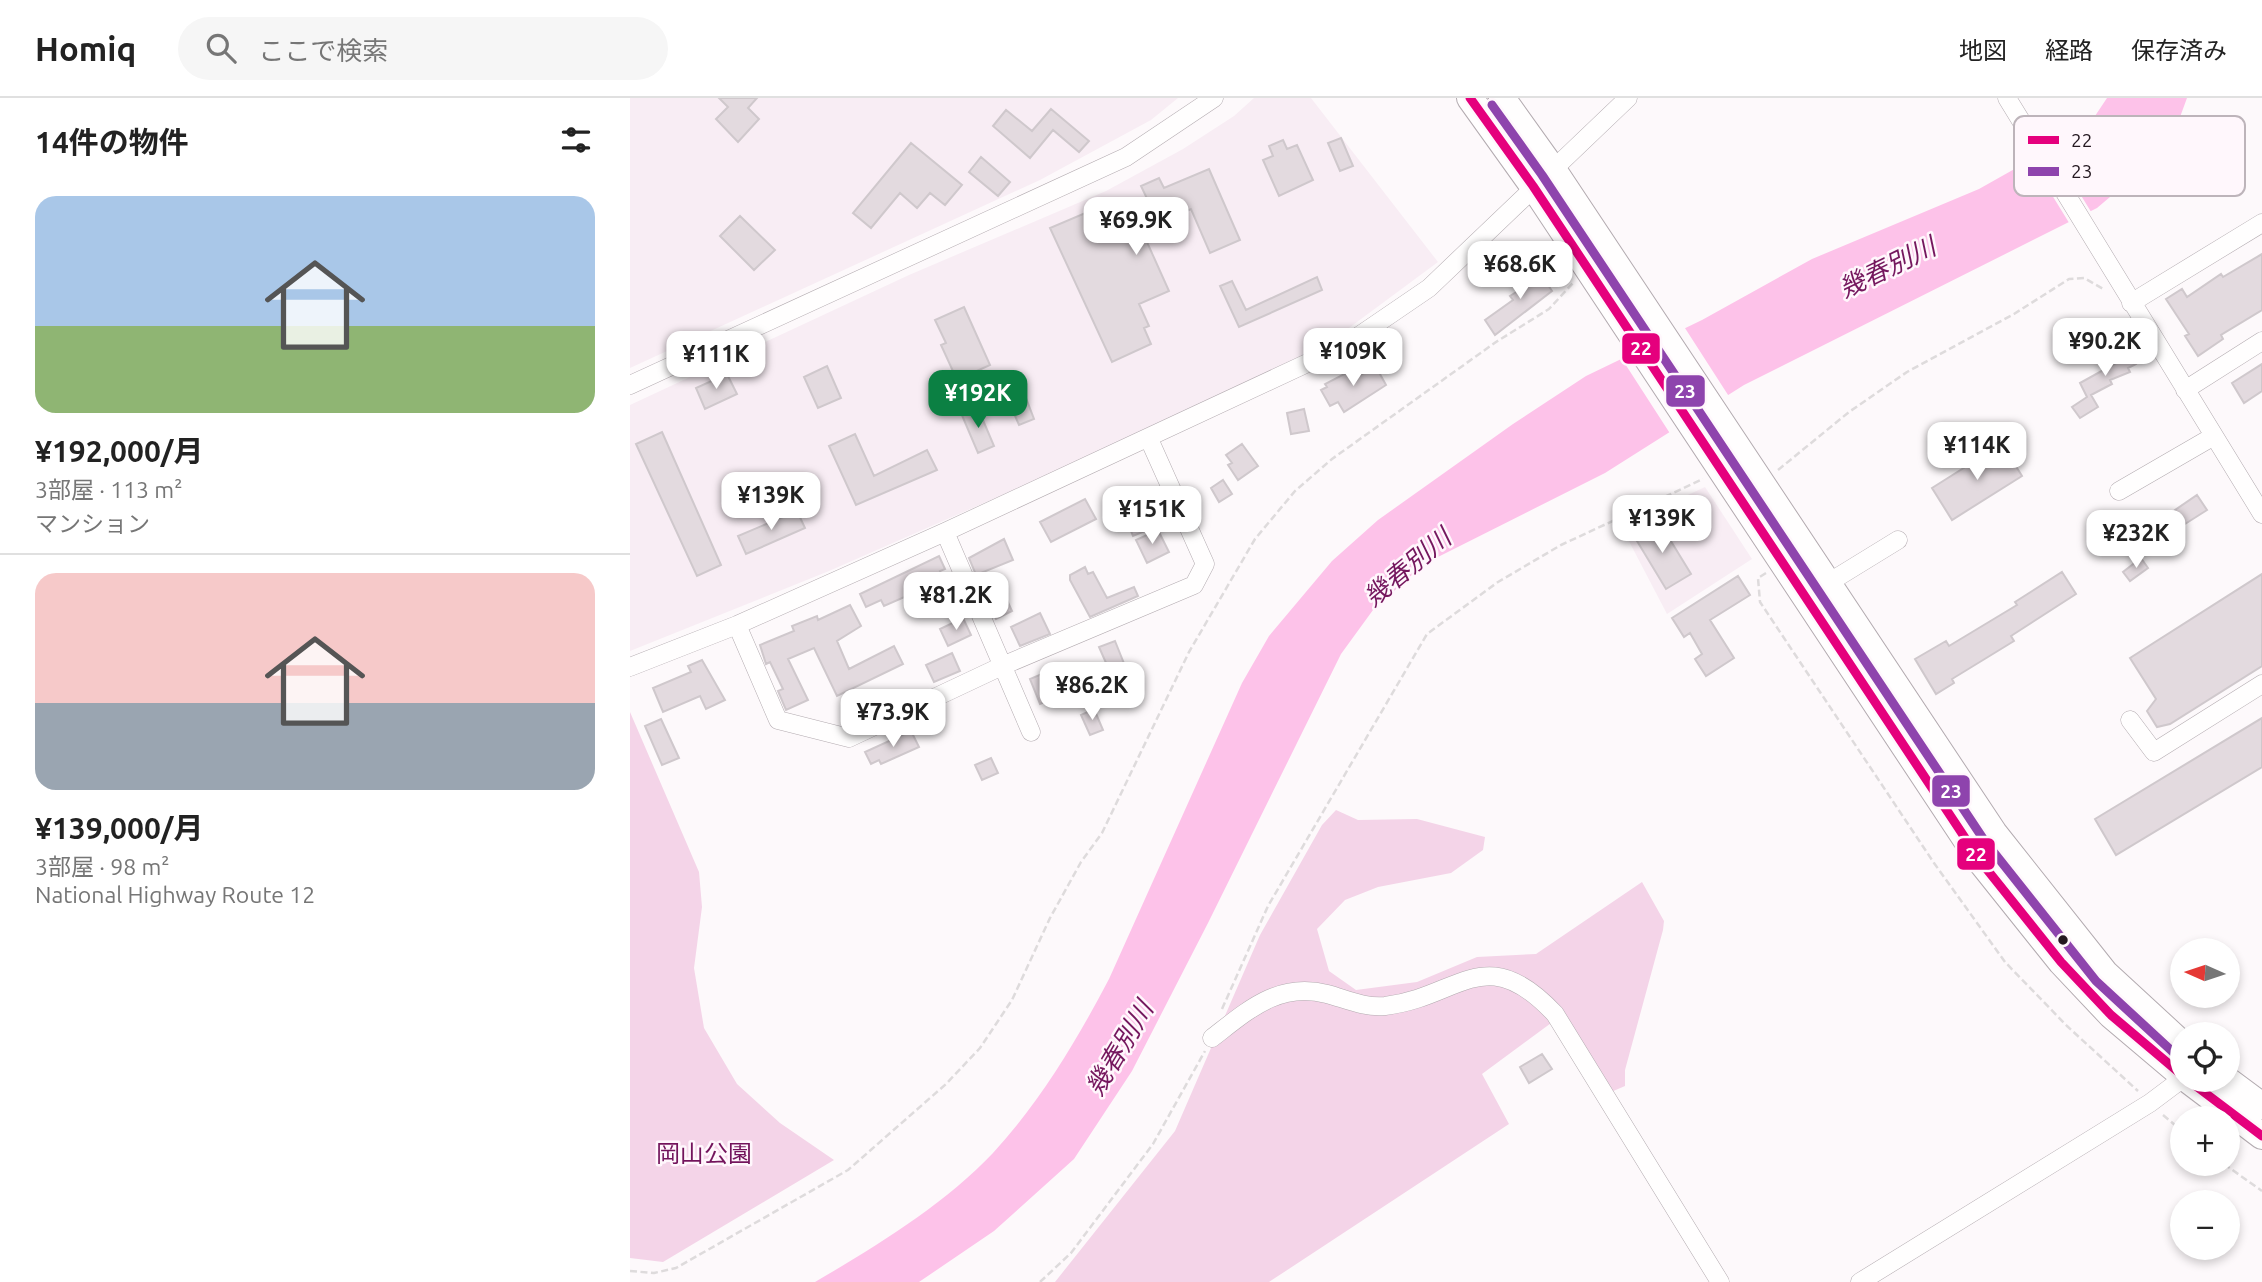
<!DOCTYPE html>
<html lang="ja">
<meta charset="utf-8">
<style>
:root{--surface:#fff;--page:#f6f6f6;--text:#222;--muted:#767676;--line:#e0e0e0;--accent:#0b8043}
body{margin:0;font-family:Ubuntu,"Noto Sans JP",sans-serif;background:var(--page);color:var(--text);height:100vh;display:flex;flex-direction:column;font-size:26px;white-space:nowrap}
*{box-sizing:border-box;margin:0}
p{font-size:23px;color:var(--muted)}
.icon{flex:none;width:38px;height:38px;fill:none;stroke:currentColor;stroke-width:2;stroke-linecap:round;stroke-linejoin:round}
.map{position:relative;flex:1;overflow:hidden}
.details{display:flex;flex-direction:column;background:var(--surface);width:630px}
.details>*{flex:none}
.needle{width:46px;rotate:273deg}
.fabs{position:absolute;left:1540px;top:840px;display:grid;gap:14px}
.fabs a{display:grid;place-items:center;width:70px;height:70px;border-radius:50%;background:var(--surface);box-shadow:0 4px 10px #0003;font-size:35px}
.price{position:absolute;translate:-50% -60px;padding:0 16px;border-radius:14px;background:#fff;color:#222;font-size:23px;line-height:46px;filter:drop-shadow(0 2px 4px #0008)}
.price::after{content:'';position:absolute;left:50%;top:42px;width:21px;height:16px;margin-left:-10px;background:inherit;clip-path:polygon(0 0,100% 0,50% 100%)}
.price.on{background:var(--accent);color:#fff}
ul{padding:0;list-style:none}
li{display:grid;align-content:center;gap:14px;height:371px;padding:0 35px}
li+li{border-top:2px solid var(--line)}
li span{display:grid;place-items:center;height:217px;border-radius:21px;color:#555}
li>.icon{margin-inline-start:auto}
span .icon{width:126px;height:126px;fill:#fffc;stroke-width:1}
li b{font-size:30px}
h2{display:flex;justify-content:space-between;align-items:center;height:84px;padding:0 35px;font-size:30px}
header{display:flex;align-items:center;gap:42px;box-sizing:border-box;height:98px;padding:0 35px;background:var(--surface);border-bottom:2px solid var(--line)}
header strong{font-size:33px}
nav{display:flex;gap:38px;margin-inline-start:auto;font-size:24px}
.search{width:490px;height:63px;background:var(--page);display:flex;align-items:center;gap:18px;box-sizing:border-box;padding:0 24px;border-radius:38px;color:var(--muted);font-size:26px}
main{display:flex;flex:1;min-height:0}
.map>svg:first-child{display:block}
.built{fill:#f8edf4}
.green{fill:#f4d4e8}
.water{fill:#fdc2e9}
.pier{fill:#fdf9fb}
.building{fill:#e3dadf;stroke:#cfc8cc;stroke-width:2}
.lines{fill:none;stroke-linecap:round;stroke-linejoin:round}
.minor-casing{stroke:#b3abb0;stroke-width:19}
.highway-casing{stroke:#b3abb0;stroke-width:28}
.path{stroke:#dedbdc;stroke-width:2.5;stroke-dasharray:7 3.5;stroke-linecap:butt}
.minor{stroke:#fffefe;stroke-width:18}
.highway{stroke:#fffefe;stroke-width:26}
.bus-1-casing{stroke:#fff7fc;stroke-width:14}
.bus-2-casing{stroke:#fff7fc;stroke-width:14}
.bus-1{stroke:#e5007d;stroke-width:9}
.bus-2{stroke:#8e44ad;stroke-width:9}
.bus-dot{fill:#241820;stroke:#fff7fc;stroke-width:2.5}
.labels{text-anchor:middle;dominant-baseline:central;stroke-width:5;stroke-linejoin:round;paint-order:stroke}
.park-label{font-size:24px;fill:#73145c;stroke:#fff7fc}
.water-label{font-size:26px;font-style:italic;fill:#75175e;stroke:#fff7fc}
.key{fill:#fff7fc;stroke:#bdb4ba;stroke-width:2}
.key-label{font-size:19px;fill:#241820}
.line-badge{stroke:#fff7fc;stroke-width:2.5}
.badge-label{font-size:19px;text-anchor:middle;font-weight:bold;fill:#fff}
</style>
<header>
<strong>Homiq</strong>
<div class="search"><svg class="icon" aria-label="search" viewBox="0 0 24 24"><circle cx="10" cy="10" r="6"/><path d="M15 15l6 6"/></svg>ここで検索</div>
<nav><a>地図</a><a>経路</a><a>保存済み</a></nav>
</header>
<main>
<section class="details">
<h2>14件の物件<svg class="icon" aria-label="filters" viewBox="0 0 24 24"><path d="M4 7h16M4 17h16"/><circle cx="9" cy="7" r="2"/><circle cx="15" cy="17" r="2"/></svg></h2>
<ul>
<li><span style="background:linear-gradient(#a9c7e8 60%,#8fb573 0)"><svg class="icon" aria-label="home" viewBox="0 0 24 24"><path d="M3 11l9-7 9 7M6 9v11h12V9"/></svg></span><div><b>¥192,000/月</b><p>3部屋 · 113 m²</p><p>マンション</p></div></li>
<li><span style="background:linear-gradient(#f6c9c9 60%,#9aa5b1 0)"><svg class="icon" aria-label="home" viewBox="0 0 24 24"><path d="M3 11l9-7 9 7M6 9v11h12V9"/></svg></span><div><b>¥139,000/月</b><p>3部屋 · 98 m²</p><p>National Highway Route 12</p></div></li>
</ul>
</section>
<div class="map">
<svg width="1632" height="1184" viewBox="0 0 1632 1184">
<rect width="100%" height="100%" fill="#fdf9fb"/>
<path class="built" d="M0,0H548L521,22L410,82L0,270Z
M624,0H681L808,164L700,244L411,380L199,473L0,553V307L279,177L476,93L553,51L604,18Z
M1075,389L1122,461L1037,516L991,428Z"/>
<path class="green" d="M0,614L69,774L72,809L64,870L74,930L107,986L150,1025L204,1062L33,1164L0,1160Z
M706,712L728,722L787,721L855,739L853,752L821,775L748,789L715,802L687,831L699,873L726,892L787,884L847,859L906,856L1012,784L1034,823L1033,832L995,972V988L981,994L932,917L852,976L879,1026L639,1184H425L545,1033L630,837L692,727Z"/>
<path class="water" d="M1477,0H1557L1539,49L1467,110L1114,287L975,375L794,466L743,512L711,556L578,825L502,973L444,1061L364,1133L289,1184H185C245,1149 315,1106 363,1055C410,1004 447,942 479,881L612,585L639,538L702,463L748,422L883,326L956,278L1072,222L1182,161L1349,91L1425,48L1463,21Z"/>
<path class="pier" d="M1420,47L1463,117L1441,128L1398,58Z
M1053,227L1100,300L1041,337L990,258Z"/>
<path class="building" d="M89,0H127L118,10L129,21L108,44L86,21L98,9Z
M421,11L459,43L449,54L423,32L400,60L363,28L376,12L402,33Z
M711,40L723,68L710,73L698,45Z
M653,42L657,51L667,47L683,82L649,98L633,62L643,58L639,48Z
M281,45L332,87L315,107L300,95L287,110L270,95L241,130L223,115Z
M351,59L380,84L368,98L339,74Z
M579,71L610,142L580,155L561,111L512,133L539,193L509,206L519,228L514,230L521,246L482,264L420,130L460,113L470,135L522,111L511,88L529,80L534,90Z
M110,118L145,152L124,172L90,138Z
M1632,156V212L1591,237L1593,241L1568,258L1555,238L1559,236L1536,201L1552,191L1557,199L1591,176L1593,179Z
M906,169L922,193L865,237L855,222L883,202L880,198L891,191L885,184Z
M687,179L692,192L609,229L590,188L602,183L616,212Z
M334,209L360,267L327,282L311,247L316,245L305,222Z
M1496,241L1506,266L1498,270L1500,274L1480,282L1482,286L1461,297L1468,309L1450,320L1442,309L1457,299L1450,285L1488,264L1481,247Z
M1632,266V293L1614,305L1602,285Z
M197,268L211,300L188,310L174,279Z
M746,269L756,287L714,314L708,304L700,308L691,292L697,289L695,286L720,273L724,280Z
M97,276L107,296L75,311L66,290Z
M396,300L404,321L389,327L380,306Z
M347,308L364,348L348,355L331,315Z
M674,311L679,333L661,336L657,315Z
M32,334L91,467L67,478L6,346Z
M225,336L244,378L297,352L307,372L226,407L199,348Z
M612,346L628,368L608,382L598,367L602,365L596,357Z
M1372,346L1392,378L1322,422L1302,390Z
M593,382L602,396L589,404L581,390Z
M1567,397L1577,412L1555,426L1545,412Z
M455,401L466,421L421,444L410,424Z
M167,413L175,430L116,456L108,438Z
M509,421L515,433L503,438L498,426Z
M1028,422L1061,476L1036,491L1004,438Z
M528,432L539,454L517,465L506,442Z
M374,441L383,462L346,477L339,460Z
M309,458L315,471L310,473L319,492L305,497L307,501L294,506L288,493L254,508L251,502L236,509L230,496Z
M1511,460L1518,470L1500,483L1493,474Z
M455,469L458,476L463,474L477,500L504,489L508,498L460,519L440,482V477Z
M1432,474L1446,496L1381,538L1384,543L1322,581L1324,585L1306,596L1285,561L1316,543L1319,548L1387,507L1385,504Z
M1632,476V568L1540,626L1527,629L1517,613L1526,601L1500,560Z
M1108,478L1120,497L1080,522L1104,560L1076,578L1065,561L1072,556L1060,535L1054,539L1042,520Z
M376,500L382,513L366,521L360,508Z
M220,507L231,528L207,543L219,571L264,548L273,566L207,598L184,550L158,561L178,602L156,612L148,593L153,591L140,564L136,566L130,547L164,533L162,528L187,518L188,522Z
M410,515L420,536L390,548L381,529Z
M333,520L341,537L318,548L310,531Z
M485,543L495,568L480,574L469,549Z
M322,555L330,573L304,584L296,567Z
M72,562L95,602L76,611L70,598L33,614L23,590L61,574L58,568Z
M419,573L430,598L410,606L400,581Z
M464,611L473,632L460,637L451,617Z
M1632,620V669L1486,757L1465,721Z
M31,621L49,660L32,667L15,628Z
M281,633L289,649L251,666L249,662L241,666L235,654Z
M361,660L368,675L352,682L345,667Z
M912,956L922,971L899,985L890,969Z"/>
<g class="lines">
<g class="minor-casing">
<path id="minor" d="M1377,0L1632,416
M1501,205L1632,125
M0,287L496,59L584,0
M1555,292L1632,243
M1489,393L1584,338
M315,434L401,634
M1198,485L1268,442
M107,527L148,622L219,640L372,568L564,487L575,466L519,341
M0,569L107,527L315,434L714,248L799,190L998,0
M1500,622L1524,654L1632,586
M582,940C617,913 649,883 697,896C716,901 734,910 755,908C830,899 855,841 925,916L1090,1184
M1230,1184L1520,1005L1552,981"/>
</g>
<g class="highway-casing">
<path id="highway" d="M840,0L903,88L1351,764L1431,864L1481,917L1552,977
M872,0L922,70L1364,735L1475,875L1552,946
M1558,982L1632,1038
M1597,982L1632,1008"/>
</g>
<path class="path" d="M1148,372L1219,314L1277,274L1384,216L1439,181L1454,180L1475,192
M1136,475L1128,480L1130,504L1304,765L1375,864L1437,928L1508,993
M592,911L638,808L797,536L868,484L931,447L1073,381
M1533,1017L1552,1033
M1594,1066L1632,1093
M0,1173L24,1175L46,1170L218,1072L316,986L350,950L382,902L420,820L451,764L472,735L559,554L625,441L665,393L702,361L866,244L919,211L943,185
M410,1184L441,1155L523,1046L575,953"/>
<use href="#minor" class="minor"/>
<use href="#highway" class="highway"/>
<g class="bus-1-casing">
<path id="bus-1" d="M840,0L903,88L1351,764L1431,864L1481,917L1552,977
M1558,982L1632,1038"/>
</g>
<g class="bus-2-casing">
<path id="bus-2" d="M862,7L912,77L1354,742L1466,883L1544,955"/>
</g>
<use href="#bus-1" class="bus-1"/>
<use href="#bus-2" class="bus-2"/>
</g>
<circle class="bus-dot" cx="1433" cy="842" r="6"/>
<g class="labels">
<g class="park-label">
<text x="74" y="1055">岡山公園</text>
</g>
<g class="water-label">
<text transform="translate(1257 169) rotate(-26)">幾春別川</text>
<text transform="translate(777 469) rotate(-40)">幾春別川</text>
<text transform="translate(489 950) rotate(-59)">幾春別川</text>
</g>
</g>
<rect x="1384" y="18" width="231" height="80" rx="10" class="key"/>
<rect x="1398" y="38" width="31" height="8" fill="#e5007d"/>
<rect x="1398" y="69" width="31" height="9" fill="#8e44ad"/>
<g class="key-label">
<text x="1441" y="49">22</text>
<text x="1441" y="80">23</text>
</g>
<g class="line-badge">
<rect x="991" y="234" width="40" height="33" rx="7" fill="#e5007d"/>
<rect x="1035" y="276" width="41" height="34" rx="7" fill="#8e44ad"/>
<rect x="1301" y="676" width="40" height="34" rx="7" fill="#8e44ad"/>
<rect x="1326" y="739" width="40" height="34" rx="7" fill="#e5007d"/>
</g>
<g class="badge-label">
<text x="1011" y="257">22</text>
<text x="1055" y="300">23</text>
<text x="1321" y="700">23</text>
<text x="1346" y="763">22</text>
</g>
</svg>
<div class="fabs">
<a><svg class="needle" viewBox="-14 -14 28 28"><path d="M0-13l5 13h-10z" fill="#e53935"/><path d="M0 13l5-13h-10z" fill="#767676"/></svg></a>
<a><svg class="icon" aria-label="locate" viewBox="0 0 24 24"><circle cx="12" cy="12" r="6"/><path d="M12 2v4M12 18v4M2 12h4M18 12h4"/></svg></a>
<a>+</a>
<a>−</a>
</div>
<b class="price" style="left:506px;top:159px">¥69.9K</b>
<b class="price" style="left:890px;top:203px">¥68.6K</b>
<b class="price" style="left:1475px;top:280px">¥90.2K</b>
<b class="price" style="left:723px;top:290px">¥109K</b>
<b class="price" style="left:86px;top:293px">¥111K</b>
<b class="price on" style="left:348px;top:332px">¥192K</b>
<b class="price" style="left:1347px;top:384px">¥114K</b>
<b class="price" style="left:141px;top:434px">¥139K</b>
<b class="price" style="left:522px;top:448px">¥151K</b>
<b class="price" style="left:1032px;top:457px">¥139K</b>
<b class="price" style="left:1506px;top:472px">¥232K</b>
<b class="price" style="left:326px;top:534px">¥81.2K</b>
<b class="price" style="left:462px;top:624px">¥86.2K</b>
<b class="price" style="left:263px;top:651px">¥73.9K</b>
</div>
</main>
